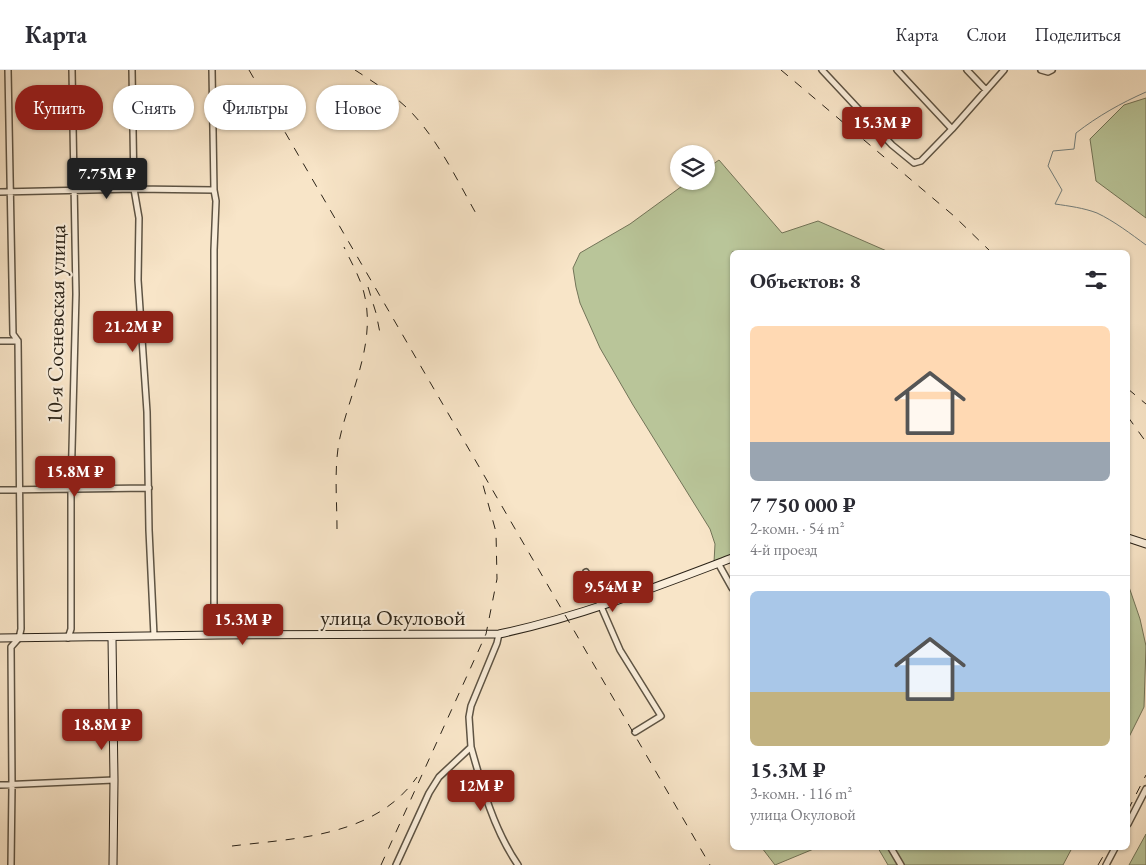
<!DOCTYPE html>
<html lang="ru">
<meta charset="utf-8">
<style>
:root{--surface:#fff;--page:#f2f2f3;--text:#2b2b33;--muted:#7c7c81;--line:#e1e1e2;--accent:#8f2418}
body{margin:0;font-family:"EB Garamond",serif;background:var(--page);color:var(--text);height:100vh;display:flex;flex-direction:column;font-size:19px;white-space:nowrap}
*{box-sizing:border-box;margin:0}
p{font-size:16px;color:var(--muted)}
.icon{flex:none;width:28px;height:28px;fill:none;stroke:currentColor;stroke-width:2;stroke-linecap:round;stroke-linejoin:round}
.map{position:relative;flex:1;overflow:hidden}
.sheet{position:absolute;left:730px;top:180px;width:400px;height:600px;display:flex;flex-direction:column;background:var(--surface);border-radius:8px;box-shadow:0 1px 4px #0004}
.sheet>*{flex:none}
.top-card{position:absolute;left:15px;top:15px;width:475px;height:45px;display:flex;gap:10px}
.controls{position:absolute;left:670px;top:75px;display:grid;gap:10px}
.controls a{display:grid;place-items:center;width:45px;height:45px;border-radius:50%;background:var(--surface);box-shadow:0 1px 4px #0004;font-size:25px}
.price{position:absolute;translate:-50% -42px;padding:0 11px;border-radius:5px;background:var(--accent);color:#fff;font-size:16px;line-height:32px;filter:drop-shadow(0 1px 2px #0008)}
.price::after{content:'';position:absolute;left:50%;top:30px;width:15px;height:11px;margin-left:-8px;background:inherit;clip-path:polygon(0 0,100% 0,50% 100%)}
.price.selected{background:#222;color:#fff}
ul{padding:0;list-style:none}
li{display:grid;align-content:center;gap:10px;height:265px;padding:0 20px}
li+li{border-top:1px solid var(--line)}
li span{display:grid;place-items:center;height:155px;border-radius:8px;color:#555}
li>.icon{margin-inline-start:auto}
span .icon{width:90px;height:90px;fill:#fffc;stroke-width:1}
li b{font-size:21px}
h2{display:flex;justify-content:space-between;align-items:center;height:60px;padding:0 20px;font-size:21px}
.pill{padding:0 18px;border-radius:22px;background:var(--surface);box-shadow:0 1px 4px #0004;font-size:18px;line-height:45px}
.pill.selected{background:var(--accent);color:#fff}
header{display:flex;align-items:center;gap:30px;box-sizing:border-box;height:70px;padding:0 25px;background:var(--surface);border-bottom:1px solid var(--line)}
header strong{font-size:24px}
nav{display:flex;gap:28px;margin-inline-start:auto;font-size:18px}
.map>svg:first-child{display:block}
.green{fill:#b9c599;stroke:#727458}
.lines{fill:none;stroke-linecap:round;stroke-linejoin:round}
.stream{stroke:#737f7d;stroke-width:1}
.street-casing{stroke:#5e5444;stroke-width:8}
.secondary-casing{stroke:#2b2318;stroke-width:9}
.street{stroke:#faeedb;stroke-width:5}
.secondary{stroke:#faeedb;stroke-width:7}
.rail{stroke:#2b2318;stroke-width:1;stroke-dasharray:9 9;stroke-linecap:butt}
.labels{text-anchor:middle;dominant-baseline:central;stroke-width:4.5;stroke-linejoin:round;paint-order:stroke}
.street-label{font-size:22px;fill:#2b2318;stroke:#faeedb}
</style>
<header>
<strong>Карта</strong>
<nav><a>Карта</a><a>Слои</a><a>Поделиться</a></nav>
</header>
<div class="map">
<svg width="1146" height="795" viewBox="0 0 1146 795">
<rect width="100%" height="100%" fill="#f8e5c8"/>
<filter id="stains"><feTurbulence type="fractalNoise" baseFrequency=".004" numOctaves="4"/><feColorMatrix values="0 0 0 0 .2 0 0 0 0 .09 0 0 0 0 .02 0 0 0 .5 -.17"/></filter>
<radialGradient id="worn" r=".72"><stop offset=".6" stop-color="#630" stop-opacity="0"/><stop offset="1" stop-color="#630" stop-opacity=".3"/></radialGradient>
<path class="green" d="M1146,28V148L1096,111L1090,69L1124,35Z
M719,90L782,163L818,151L889,182H732V485L714,492L715,474L710,459L633,335L600,278L580,233L576,217L573,198L580,183L630,154L689,111H706V99Z
M1128,514L1140,549L1146,576L1144,637L1128,669Z
M1146,764V795H1129Z
M762,778H816L775,795Z
M878,778H1072L1063,795H888Z"/>
<g class="lines">
<path class="stream" d="M1146,22C1121,33 1098,46 1076,63L1074,79L1053,81L1048,96L1062,120L1055,134C1069,136 1084,138 1097,143C1114,151 1131,164 1146,175"/>
<g class="street-casing">
<path id="street" d="M8,0L13,264L18,271L21,559L19,568L11,577L12,715L11,795
M132,0L134,119L139,148L138,210L147,342L149,460L154,566
M212,0L214,120L216,131L214,180V565
M822,0L892,75L914,93L921,91L952,59L1004,0
M897,0L952,59
M967,0L986,20
M1041,0L1048,2L1052,0
M0,122L134,119L214,120
M0,271H18
M0,420L149,418
M718,493L732,518
M586,502L620,580L661,646L635,662
M68,568L71,559V418L76,224L72,0
M471,677C482,717 494,760 518,795
M0,715L114,710
M1128,754L1146,719
M891,778L901,795
M396,795L429,723L439,707L471,677L469,647L471,636L497,573L499,564
M1106,795L1115,778"/>
</g>
<g class="secondary-casing">
<path id="secondary" d="M1128,468L1146,474
M0,568L218,565L499,564C579,547 656,517 732,488
M112,568L114,710L113,795"/>
</g>
<use href="#street" class="street"/>
<use href="#secondary" class="secondary"/>
<path class="rail" d="M249,0L710,795
M355,0C375,13 396,26 412,43C440,73 458,112 478,147
M781,0L954,146L991,182
M368,217L376,243L381,268
M1128,319L1146,334
M1128,347L1146,372
M337,459C337,431 334,400 339,372C349,323 377,274 364,223C360,207 351,192 344,177
M1128,740L1146,705
M232,776C297,768 375,767 417,707
M381,795L486,564L497,509L496,462L483,415
M1098,795L1108,778"/>
</g>
<g class="labels">
<g class="street-label">
<text transform="translate(56 254) rotate(-89)">10-я Сосневская улица</text>
<text x="393" y="547">улица Окуловой</text>
</g>
</g>
<rect width="100%" height="100%" filter="url(#stains)"/>
<rect width="100%" height="100%" fill="url(#worn)"/>
</svg>
<div class="controls">
<a><svg class="icon" aria-label="layers" viewBox="0 0 24 24"><path d="M12 4l9 5-9 5-9-5zM3 14l9 5 9-5"/></svg></a>
</div>
<b class="price" style="left:882px;top:79px">15.3M ₽</b>
<b class="price selected" style="left:107px;top:130px">7.75M ₽</b>
<b class="price" style="left:133px;top:283px">21.2M ₽</b>
<b class="price" style="left:75px;top:428px">15.8M ₽</b>
<b class="price" style="left:613px;top:543px">9.54M ₽</b>
<b class="price" style="left:243px;top:576px">15.3M ₽</b>
<b class="price" style="left:102px;top:681px">18.8M ₽</b>
<b class="price" style="left:481px;top:742px">12M ₽</b>
<div class="top-card">
<a class="pill selected">Купить</a>
<a class="pill">Снять</a>
<a class="pill">Фильтры</a>
<a class="pill">Новое</a>
</div>
<section class="sheet">
<h2>Объектов: 8<svg class="icon" aria-label="filters" viewBox="0 0 24 24"><path d="M4 7h16M4 17h16"/><circle cx="9" cy="7" r="2"/><circle cx="15" cy="17" r="2"/></svg></h2>
<ul>
<li><span style="background:linear-gradient(#ffd9b3 75%,#9aa5b1 0)"><svg class="icon" aria-label="home" viewBox="0 0 24 24"><path d="M3 11l9-7 9 7M6 9v11h12V9"/></svg></span><div><b>7 750 000 ₽</b><p>2-комн. · 54 m²</p><p>4-й проезд</p></div></li>
<li><span style="background:linear-gradient(#a9c7e8 65%,#c2b280 0)"><svg class="icon" aria-label="home" viewBox="0 0 24 24"><path d="M3 11l9-7 9 7M6 9v11h12V9"/></svg></span><div><b>15.3M ₽</b><p>3-комн. · 116 m²</p><p>улица Окуловой</p></div></li>
</ul>
</section>
</div>
